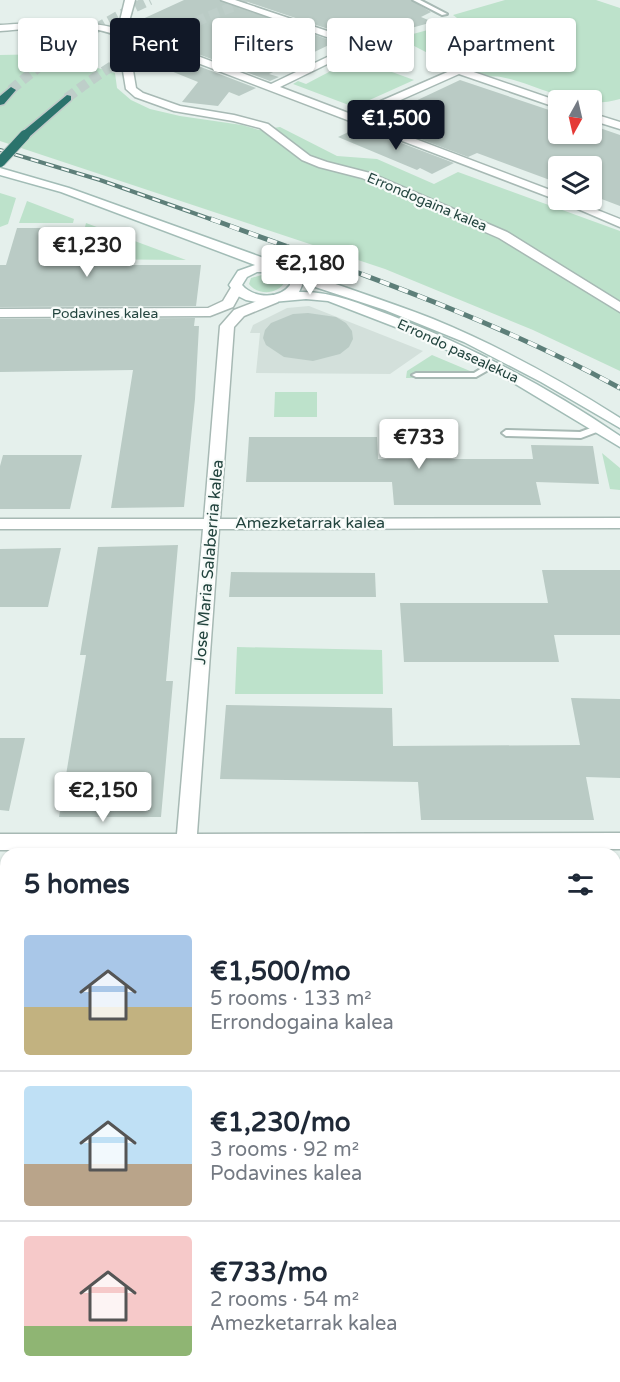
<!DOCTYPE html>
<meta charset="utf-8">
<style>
:root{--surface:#fff;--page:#f6f6f7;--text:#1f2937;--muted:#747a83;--line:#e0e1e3;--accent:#111827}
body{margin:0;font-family:"Varela Round",sans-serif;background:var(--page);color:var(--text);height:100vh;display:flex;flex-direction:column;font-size:22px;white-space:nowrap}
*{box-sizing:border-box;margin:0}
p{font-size:20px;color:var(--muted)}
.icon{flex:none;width:33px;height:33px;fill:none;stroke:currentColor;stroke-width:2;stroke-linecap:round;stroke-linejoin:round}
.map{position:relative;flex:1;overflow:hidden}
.details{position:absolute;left:0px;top:848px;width:621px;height:536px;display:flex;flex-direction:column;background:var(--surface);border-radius:18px 18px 0 0;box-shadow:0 2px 4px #0004}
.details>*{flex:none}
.guide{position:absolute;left:18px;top:18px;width:585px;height:54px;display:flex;gap:12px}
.needle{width:39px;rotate:188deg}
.fabs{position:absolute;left:548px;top:90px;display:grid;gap:12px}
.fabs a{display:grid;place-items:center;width:54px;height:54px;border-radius:6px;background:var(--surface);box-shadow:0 2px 4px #0004;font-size:30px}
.price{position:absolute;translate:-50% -51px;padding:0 14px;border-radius:6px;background:#fff;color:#222;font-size:20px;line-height:39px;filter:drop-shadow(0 2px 3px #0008)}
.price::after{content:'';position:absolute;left:50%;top:36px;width:18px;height:14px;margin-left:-9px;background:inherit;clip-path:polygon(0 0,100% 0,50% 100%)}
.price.on{background:var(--accent);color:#fff}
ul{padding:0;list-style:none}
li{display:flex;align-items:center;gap:18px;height:150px;padding:0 24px}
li+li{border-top:2px solid var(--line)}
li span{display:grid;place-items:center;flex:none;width:168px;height:120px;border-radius:6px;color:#555}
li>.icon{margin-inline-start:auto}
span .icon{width:72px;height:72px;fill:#fffc;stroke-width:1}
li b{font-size:26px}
h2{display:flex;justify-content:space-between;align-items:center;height:72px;padding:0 24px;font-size:26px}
.pill{padding:0 21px;border-radius:6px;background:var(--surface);box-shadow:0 2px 4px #0004;font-size:21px;line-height:54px}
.pill.on{background:var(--accent);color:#fff}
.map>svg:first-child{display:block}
.built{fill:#d3e0db}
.green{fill:#bde2cb}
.building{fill:#bacbc5}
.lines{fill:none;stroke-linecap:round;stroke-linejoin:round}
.motorway-tunnel{stroke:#becec9;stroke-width:10;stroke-dasharray:10 5;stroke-linecap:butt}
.service-casing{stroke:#a7b9b4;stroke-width:4}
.minor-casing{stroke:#a7b9b4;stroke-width:3}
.secondary-casing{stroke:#a2bcb6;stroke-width:3}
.motorway-casing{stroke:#c1cbc9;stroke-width:3}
.service{fill:#fff;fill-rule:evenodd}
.minor{fill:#fff;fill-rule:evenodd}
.secondary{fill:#fff;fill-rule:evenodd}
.motorway{fill:#2b736c;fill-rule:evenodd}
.rail-far1-casing{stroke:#5d7f79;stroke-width:4}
.rail-casing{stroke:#5d7f79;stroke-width:5}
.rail-far1{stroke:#f7fbf9;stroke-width:2;stroke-dasharray:8;stroke-linecap:butt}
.rail{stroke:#f7fbf9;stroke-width:4;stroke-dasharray:10;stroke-linecap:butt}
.motorway-bridge-casing{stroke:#c1cbc9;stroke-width:12;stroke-linecap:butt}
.motorway-bridge{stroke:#2b736c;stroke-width:10}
.labels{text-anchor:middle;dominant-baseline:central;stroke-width:4.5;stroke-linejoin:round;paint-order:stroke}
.far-street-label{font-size:14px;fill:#22443e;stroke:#f7fbf9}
.street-label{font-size:16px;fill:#22443e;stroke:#f7fbf9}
</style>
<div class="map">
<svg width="620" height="1382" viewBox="0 0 620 1382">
<rect width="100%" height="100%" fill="#e5f0ec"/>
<path class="built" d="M309,306L423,351L390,374L256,373L260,333H250L253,325L287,308Z"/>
<path class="green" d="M505,0H596L620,8V99C576,112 543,85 501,77C497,76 492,77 487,76C457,71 422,49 394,36L413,34L461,21L453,15Z
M50,54L115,73L117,88L131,100L150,109L180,116L242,125L259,130L280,127L337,156L377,159L434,184L458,172L620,231V371L533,330L385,269L0,141V55Z
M348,56L414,80L354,107L293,84L298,81L306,84L348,62L342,59Z
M0,193L16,198L8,224L0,227Z
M27,201L74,219L73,223H19Z
M86,223L186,260L77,259Z
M265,274L280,277L284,283C277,295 257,295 249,284L251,278Z
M432,355L470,371L413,372V378H406L407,371Z
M275,392H317V417H274Z
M602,453L620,468V490L610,489Z
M237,647L382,650L383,694H235Z"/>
<path class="building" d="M184,0H219L335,42L269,74L279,77L270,81L174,45L192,38L136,22Z
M242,0H411L431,12L421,17L433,22L353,44L349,36Z
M159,51L256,88L239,96L229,92L218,106L182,102L198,82L139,58Z
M460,80L558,113V134H591V125L620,135V206L591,195V166H558V183L477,153L468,157L373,121Z
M359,127L454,163L432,174L420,168L417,170L338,137Z
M17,228H74L64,265H201L196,306L0,307V265H6Z
M308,313L336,317L346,323L352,331L353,339L349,347L340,354L313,361L284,357L266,345L263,338L265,330L271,323L293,314Z
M195,318L194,326H199L195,399L184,507L111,508L133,370L0,372V319Z
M249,437H377L378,459H533L531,445L593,446L599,484L536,482L541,505H394L392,482H246Z
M3,455H82L70,509H0V466Z
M178,545L166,681H173L161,817H59L86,655H80L98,547Z
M61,548L48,607H0V549Z
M542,570H620V635H554L559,662H404L400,603H548Z
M231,572L375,573L376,597H229Z
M571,698L620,699V778L586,777L594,820H421L418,782L220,779L226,705L392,708L393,746L580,745Z
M0,738H25L9,811L0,810Z"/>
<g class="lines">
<path class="motorway-tunnel" d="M11,90C53,53 99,24 150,0
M67,98C123,54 184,24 251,0"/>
<g class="service-casing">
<path id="service" d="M413,0H420L447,14L442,15Z
M490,363H496L497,365L476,377H416L412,375L416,373H474Z
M599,425L603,428L602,430L581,438L506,436L502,433L506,430L580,432Z"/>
</g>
<g class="minor-casing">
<path id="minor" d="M125,0H135L126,32L135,36L153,39L271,84L344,49L341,42L221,0H235L348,38L354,50L352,52L280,87L351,114L459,67L558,101V108L459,74L360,118L558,193V200H572L620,219V227L557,200L148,44L134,42L129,47L136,88L143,93L180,106L234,115L268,124L310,156L327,162L370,173L507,232L620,302V312L499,238L362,178L319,167L302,160L260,128L233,121L174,111L135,97L126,89L119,47L125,39C88,20 40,28 0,31V25C39,23 79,18 118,29Z
M591,113L620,122V129L591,120Z
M237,285L243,289L233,307L210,316L0,317V309L208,308L223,301L232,286Z
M273,295L278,296L279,299L278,302L244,316L234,327L220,519L620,518V528L219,529L197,834L620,833V849L195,850V854H175V850H0V834H177L203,529H0V519H204L220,326L234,310Z
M615,1364H620V1382H350L348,1377H615Z
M141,1377H230L228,1382H141Z"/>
</g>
<g class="secondary-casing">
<path id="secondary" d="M0,168L69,188L286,266C335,285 385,300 433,319C499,346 560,380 620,418V428L541,382L464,342L385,310L303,283L299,292C332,291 360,304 390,315C472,347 548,387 620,436V447L502,376L411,333L328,301L306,299L261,303L246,300L236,295L229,285L238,271L255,265L61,192L0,175ZM257,272H276L290,277V285C279,300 253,298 242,285L247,277Z"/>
</g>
<g class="motorway-casing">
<path id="motorway" d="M11,87L16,90L4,104L0,105V96Z
M67,95L71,96V100L29,137H21V133Z"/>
</g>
<use href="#service" class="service"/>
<use href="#minor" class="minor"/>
<use href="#secondary" class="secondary"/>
<use href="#motorway" class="motorway"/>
<g class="rail-far1-casing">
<path id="rail-far1" d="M0,150L100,180L216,221"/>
</g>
<g class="rail-casing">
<path id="rail" d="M211,219C350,270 490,317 620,388"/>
</g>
<use href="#rail-far1" class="rail-far1"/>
<use href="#rail" class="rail"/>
<g class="motorway-bridge-casing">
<path id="motorway-bridge" d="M0,162L25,135"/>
</g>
<use href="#motorway-bridge" class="motorway-bridge"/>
</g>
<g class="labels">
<g class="far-street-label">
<text transform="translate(427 202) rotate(23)">Errondogaina kalea</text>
<text x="105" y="313">Podavines kalea</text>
<text transform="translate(458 351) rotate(25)">Errondo pasealekua</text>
</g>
<g class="street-label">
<text x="310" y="523">Amezketarrak kalea</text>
<text transform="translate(209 562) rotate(-85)">Jose Maria Salaberria kalea</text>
</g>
</g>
</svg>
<div class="fabs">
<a><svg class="needle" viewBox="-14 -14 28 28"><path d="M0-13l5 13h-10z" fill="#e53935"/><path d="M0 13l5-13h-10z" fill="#747a83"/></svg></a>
<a><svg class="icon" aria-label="layers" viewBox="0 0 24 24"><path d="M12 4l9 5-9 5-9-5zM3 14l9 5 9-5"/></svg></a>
</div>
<b class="price on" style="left:396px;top:151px">€1,500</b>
<b class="price" style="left:87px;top:278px">€1,230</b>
<b class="price" style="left:310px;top:296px">€2,180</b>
<b class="price" style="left:419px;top:470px">€733</b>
<b class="price" style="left:103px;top:823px">€2,150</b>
<div class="guide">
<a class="pill">Buy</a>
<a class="pill on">Rent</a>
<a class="pill">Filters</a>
<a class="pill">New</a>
<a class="pill">Apartment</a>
</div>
<section class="details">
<h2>5 homes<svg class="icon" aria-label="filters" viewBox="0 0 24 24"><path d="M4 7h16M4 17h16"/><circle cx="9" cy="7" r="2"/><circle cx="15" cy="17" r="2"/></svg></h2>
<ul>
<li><span style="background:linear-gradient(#a9c7e8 60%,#c2b280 0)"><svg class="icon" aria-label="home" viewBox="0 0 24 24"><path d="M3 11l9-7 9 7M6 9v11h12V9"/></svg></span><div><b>€1,500/mo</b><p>5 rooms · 133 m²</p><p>Errondogaina kalea</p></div></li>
<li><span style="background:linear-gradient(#bfe0f5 65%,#b9a48a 0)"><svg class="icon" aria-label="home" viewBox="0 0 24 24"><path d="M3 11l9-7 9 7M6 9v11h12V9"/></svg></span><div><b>€1,230/mo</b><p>3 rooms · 92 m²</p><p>Podavines kalea</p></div></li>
<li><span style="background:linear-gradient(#f6c9c9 75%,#8fb573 0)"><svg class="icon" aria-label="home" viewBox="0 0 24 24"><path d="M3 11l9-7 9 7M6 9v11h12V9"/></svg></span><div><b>€733/mo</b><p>2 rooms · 54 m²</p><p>Amezketarrak kalea</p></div></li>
</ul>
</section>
</div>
